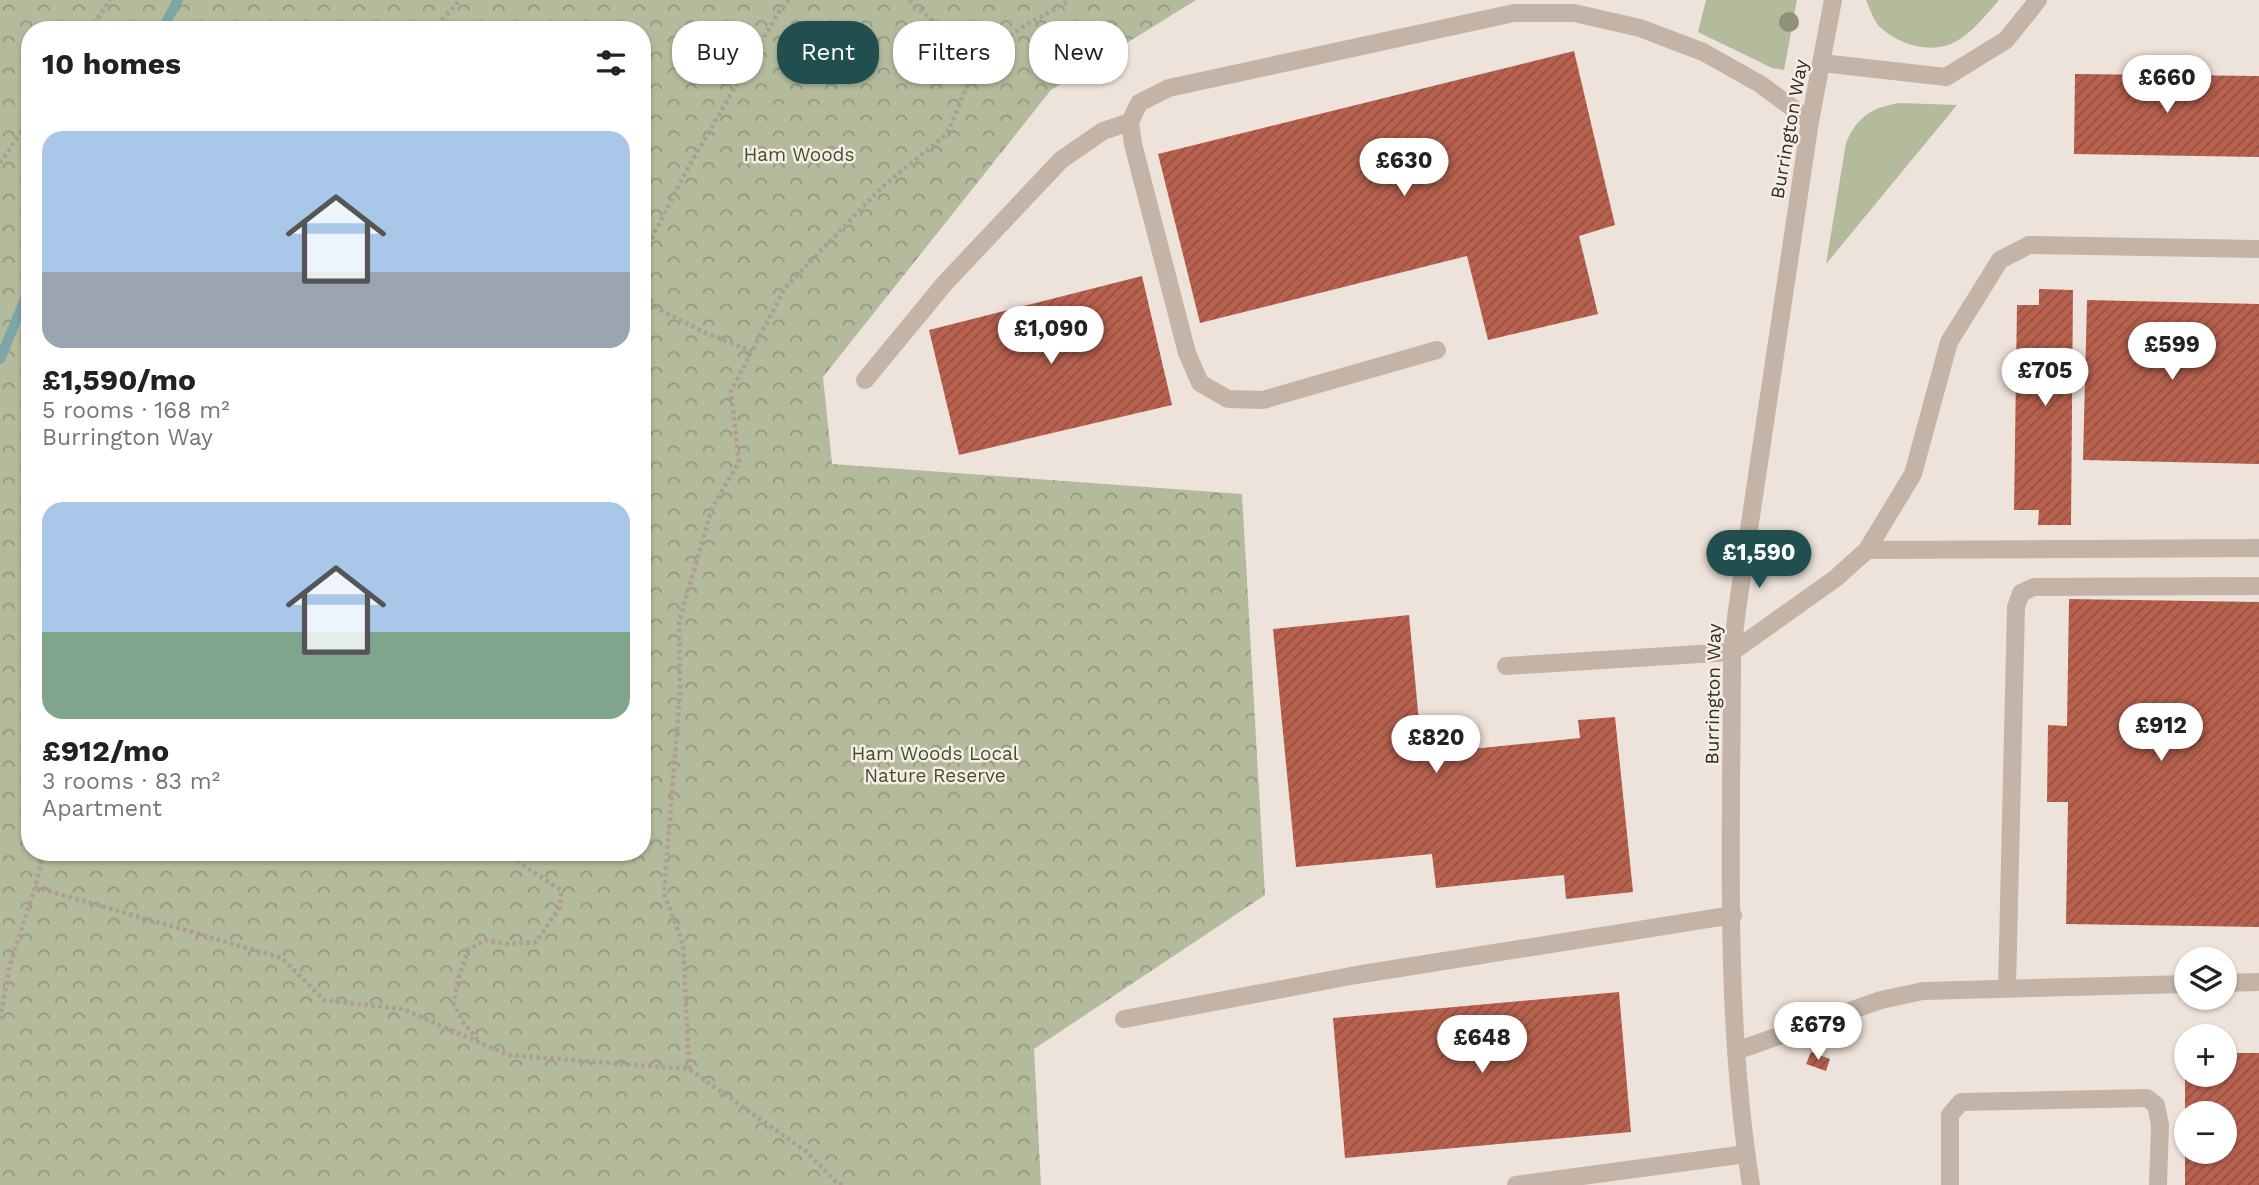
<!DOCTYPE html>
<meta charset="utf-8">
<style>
:root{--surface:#fff;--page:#f2f2f2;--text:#222;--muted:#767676;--accent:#214e4e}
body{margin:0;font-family:"Work Sans",sans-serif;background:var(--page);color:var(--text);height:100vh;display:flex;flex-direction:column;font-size:26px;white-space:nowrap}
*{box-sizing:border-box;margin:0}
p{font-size:23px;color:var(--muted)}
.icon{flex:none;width:38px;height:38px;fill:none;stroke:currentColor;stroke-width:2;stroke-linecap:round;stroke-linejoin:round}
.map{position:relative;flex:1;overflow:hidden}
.side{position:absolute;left:21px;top:21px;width:630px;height:840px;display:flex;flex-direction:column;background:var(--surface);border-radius:28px;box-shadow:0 2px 5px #0004}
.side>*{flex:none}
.guide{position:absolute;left:672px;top:21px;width:665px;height:63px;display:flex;gap:14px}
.controls{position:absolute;left:2174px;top:947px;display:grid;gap:14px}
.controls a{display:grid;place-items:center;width:63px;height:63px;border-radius:50%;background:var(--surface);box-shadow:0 2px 5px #0004;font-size:35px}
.price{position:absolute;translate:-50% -60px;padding:0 16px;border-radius:24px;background:#fff;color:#222;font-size:23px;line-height:46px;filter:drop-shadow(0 2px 4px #0008)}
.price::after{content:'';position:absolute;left:50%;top:42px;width:21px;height:16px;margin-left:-10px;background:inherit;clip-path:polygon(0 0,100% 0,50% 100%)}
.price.current{background:var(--accent);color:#fff}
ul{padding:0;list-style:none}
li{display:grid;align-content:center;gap:14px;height:371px;padding:0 21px}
li span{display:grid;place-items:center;height:217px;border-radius:21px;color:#555}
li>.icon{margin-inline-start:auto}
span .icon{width:126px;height:126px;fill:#fffc;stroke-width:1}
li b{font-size:30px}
h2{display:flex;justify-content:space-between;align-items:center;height:84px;padding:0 21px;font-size:30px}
.pill{padding:0 24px;border-radius:28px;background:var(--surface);box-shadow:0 2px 5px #0004;font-size:24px;line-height:63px}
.pill.current{background:var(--accent);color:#fff}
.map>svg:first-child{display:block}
.grass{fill:#b3bb9c}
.forest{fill:url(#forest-crowns);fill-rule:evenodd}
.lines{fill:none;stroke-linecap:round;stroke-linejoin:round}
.stream{stroke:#7ca7a6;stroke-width:10}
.building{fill:url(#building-hatch)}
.path{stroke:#b09d92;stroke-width:4.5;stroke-dasharray:3.5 3.5;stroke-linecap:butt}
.lane{stroke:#c4b3a7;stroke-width:18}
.street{stroke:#c4b3a7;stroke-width:18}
.tree{fill:#90907b}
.labels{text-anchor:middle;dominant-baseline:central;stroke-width:5;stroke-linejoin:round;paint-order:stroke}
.street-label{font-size:19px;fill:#322a27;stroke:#f6ede5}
.park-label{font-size:19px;fill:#444d2e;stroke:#f6ede5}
</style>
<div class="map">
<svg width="2259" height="1185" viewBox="0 0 2259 1185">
<defs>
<pattern id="forest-crowns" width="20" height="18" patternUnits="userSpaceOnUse" patternTransform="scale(1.75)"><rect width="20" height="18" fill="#b3bb9c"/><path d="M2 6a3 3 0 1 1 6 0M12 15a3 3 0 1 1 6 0" fill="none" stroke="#92987f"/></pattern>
<pattern id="building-hatch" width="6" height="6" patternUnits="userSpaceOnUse" patternTransform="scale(1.75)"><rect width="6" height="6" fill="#b7614e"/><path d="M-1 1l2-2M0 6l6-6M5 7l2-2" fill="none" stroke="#955041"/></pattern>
</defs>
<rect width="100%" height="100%" fill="#eee3da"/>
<path class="grass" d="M1706,0H1797L1784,70L1772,68L1698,32Z
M1866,0H1999C1986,15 1972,33 1955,42C1931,55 1896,44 1878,25C1873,19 1869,7 1866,0Z
M1900,103L1957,105L1826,264L1846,143C1857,117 1872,107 1900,103Z"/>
<path class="forest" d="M0,0H1196L1051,90L823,377L832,464L1242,494L1265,895L1034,1049L1041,1185H0ZM30,30H642V852H30Z"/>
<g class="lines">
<path class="stream" d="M162,30L178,0
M0,359L30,287"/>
</g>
<path class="building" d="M1574,51L1615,225L1579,236L1598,314L1488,340L1467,256L1200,323L1158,154Z
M2075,74L2259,76V157L2074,154Z
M1142,276L1172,405L959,455L929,330Z
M2039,289L2073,290L2071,525H2038L2039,510H2014L2017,305H2039Z
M2087,300L2259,304V464L2083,460Z
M2069,599L2259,602V927L2066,924L2068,802H2047L2048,725L2067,726Z
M1409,615L1422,754L1580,738L1578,720L1615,717L1633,892L1566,899L1564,875L1436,888L1432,854L1296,867L1273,629Z
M1619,992L1631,1132L1345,1158L1333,1018Z
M1811,1052L1830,1059L1826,1071L1806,1064Z
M2224,1053H2259V1185H2185V1152H2224V1113H2185V1074H2224Z"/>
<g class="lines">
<path class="path" d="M909,0L952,38L980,55L993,50L1021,28L1070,0
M90,30L110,0
M432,30L460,0
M0,163L30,119
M642,265L645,252L684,175L778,13L789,0
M642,289L658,309L704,332L752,351
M642,299L647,319L642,342
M35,887L282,958L324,1000L403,1009L508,1055L689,1069L807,1152L838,1184L843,1185
M0,1019L10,965L35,887L44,852
M478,1040L462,1021L454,1004L458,979L468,950L485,940L509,944L536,942L560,907L561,890L521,864L511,852
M689,1069L683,944L664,893L680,693L679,622L712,508L739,462L731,391L785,288L881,188L947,134L980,55"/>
<path class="lane" d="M1437,350L1263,400L1228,399L1200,383L1187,353L1133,144L1130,122L1139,103L1169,88L1514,13H1574L1640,28L1703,52L1760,84L1810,121
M865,380L945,283L1061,160L1103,131L1130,122
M1867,550L2259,548
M1506,666L1732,652L1836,578L1867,550L1913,474L1949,342L2000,260L2029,245L2259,249
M2224,983L2259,982
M2007,988L2016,607L2021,593L2034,587L2259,586
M1124,1019L1356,975L1733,915
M1736,1051L1881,1000L1923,991L2186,984
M1516,1185L1746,1154
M1950,1185V1115L1961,1102L2147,1098L2156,1105L2160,1125L2158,1185"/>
<path class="street" d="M1822,63L1946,77L2006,40L2038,0
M1751,1185C1723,1010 1732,829 1732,652L1737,610L1810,121L1833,0"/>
</g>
<circle class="tree" cx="1789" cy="22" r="10"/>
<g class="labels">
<g class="street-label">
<text transform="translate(1789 129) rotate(-80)">Burrington Way</text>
<text transform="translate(1713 694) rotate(-89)">Burrington Way</text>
</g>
<g class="park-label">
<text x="799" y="154">Ham Woods</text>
<text x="935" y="753">Ham Woods Local<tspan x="935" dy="22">Nature Reserve</tspan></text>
</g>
</g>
</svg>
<div class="controls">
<a><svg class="icon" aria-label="layers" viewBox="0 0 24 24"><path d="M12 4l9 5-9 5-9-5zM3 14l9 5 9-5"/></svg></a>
<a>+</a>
<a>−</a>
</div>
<b class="price" style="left:2167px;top:115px">£660</b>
<b class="price" style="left:1404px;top:198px">£630</b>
<b class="price" style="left:1051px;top:366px">£1,090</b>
<b class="price" style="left:2172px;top:382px">£599</b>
<b class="price" style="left:2045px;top:408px">£705</b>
<b class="price current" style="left:1759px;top:590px">£1,590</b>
<b class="price" style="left:2161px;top:763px">£912</b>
<b class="price" style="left:1436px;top:775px">£820</b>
<b class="price" style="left:1818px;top:1062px">£679</b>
<b class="price" style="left:1482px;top:1075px">£648</b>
<div class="guide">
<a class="pill">Buy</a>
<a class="pill current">Rent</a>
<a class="pill">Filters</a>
<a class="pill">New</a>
</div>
<section class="side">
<h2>10 homes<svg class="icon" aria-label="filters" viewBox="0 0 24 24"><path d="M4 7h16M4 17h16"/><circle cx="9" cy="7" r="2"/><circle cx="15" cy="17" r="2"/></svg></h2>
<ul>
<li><span style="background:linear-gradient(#a9c7e8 65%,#9aa5b1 0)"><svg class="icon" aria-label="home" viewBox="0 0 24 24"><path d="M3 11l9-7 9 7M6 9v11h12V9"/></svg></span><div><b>£1,590/mo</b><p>5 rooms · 168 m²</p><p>Burrington Way</p></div></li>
<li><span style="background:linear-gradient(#a9c7e8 60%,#7fa58c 0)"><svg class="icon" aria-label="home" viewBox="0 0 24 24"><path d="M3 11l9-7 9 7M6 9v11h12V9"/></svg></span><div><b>£912/mo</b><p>3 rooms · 83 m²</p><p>Apartment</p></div></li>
</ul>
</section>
</div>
